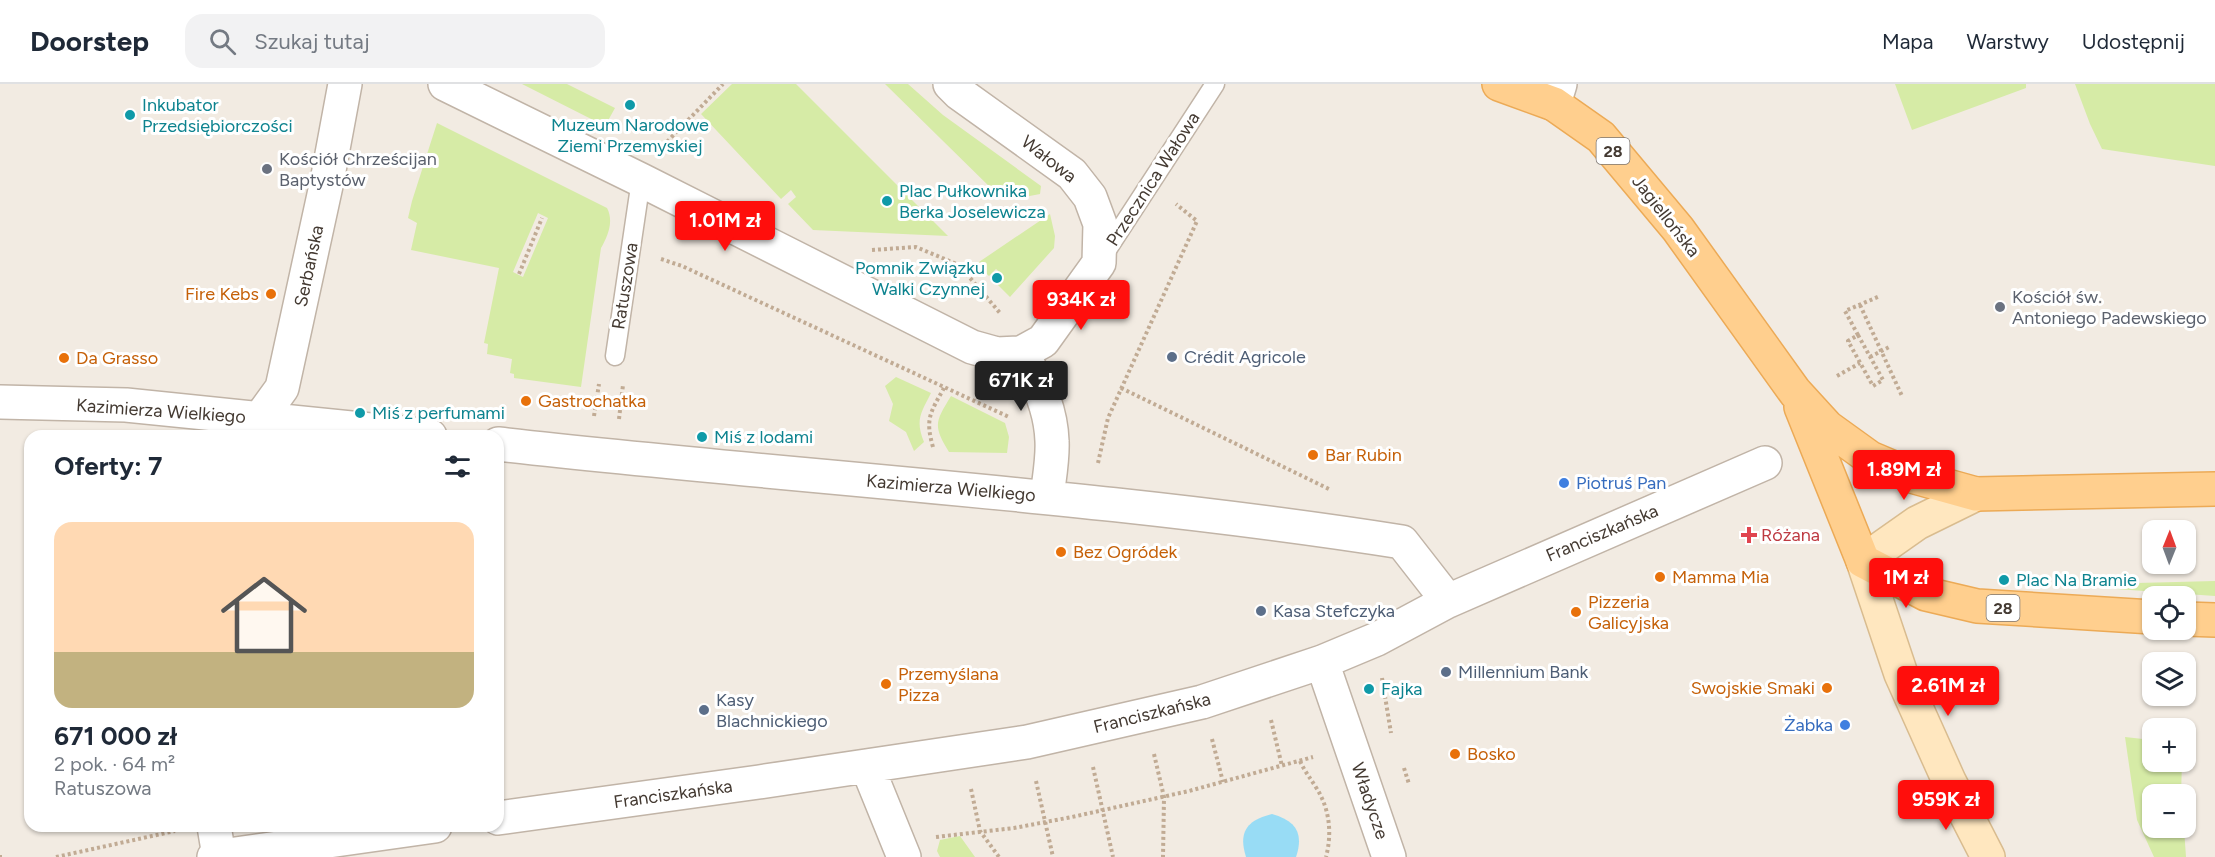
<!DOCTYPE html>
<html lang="pl">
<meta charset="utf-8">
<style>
:root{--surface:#fff;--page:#f2f2f3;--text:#1f2937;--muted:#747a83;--line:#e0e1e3;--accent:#ff0e0c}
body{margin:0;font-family:Figtree,sans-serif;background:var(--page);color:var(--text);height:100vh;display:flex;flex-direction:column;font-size:22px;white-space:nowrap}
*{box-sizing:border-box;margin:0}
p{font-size:20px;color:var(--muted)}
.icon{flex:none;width:33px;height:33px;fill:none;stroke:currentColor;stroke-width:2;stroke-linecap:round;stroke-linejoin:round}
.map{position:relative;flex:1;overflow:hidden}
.sheet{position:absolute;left:24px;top:346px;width:480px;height:402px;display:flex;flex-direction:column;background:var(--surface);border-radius:18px;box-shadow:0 2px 4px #0004}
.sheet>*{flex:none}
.needle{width:39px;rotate:1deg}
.buttons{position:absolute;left:2142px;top:436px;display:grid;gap:12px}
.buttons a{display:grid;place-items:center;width:54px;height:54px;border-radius:12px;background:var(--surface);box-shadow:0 2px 4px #0004;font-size:30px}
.price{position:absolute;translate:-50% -51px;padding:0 14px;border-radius:6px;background:var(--accent);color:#fff;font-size:20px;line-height:39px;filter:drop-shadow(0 2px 3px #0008)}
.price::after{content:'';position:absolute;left:50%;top:36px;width:18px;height:14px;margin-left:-9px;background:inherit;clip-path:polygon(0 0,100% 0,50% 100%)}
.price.active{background:#222;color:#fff}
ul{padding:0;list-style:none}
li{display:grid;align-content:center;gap:12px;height:318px;padding:0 30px}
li+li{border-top:2px solid var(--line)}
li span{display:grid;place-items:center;height:186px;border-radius:18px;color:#555}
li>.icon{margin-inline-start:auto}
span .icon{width:108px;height:108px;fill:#fffc;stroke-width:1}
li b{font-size:26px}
h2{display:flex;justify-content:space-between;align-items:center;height:72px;padding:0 30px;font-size:26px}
header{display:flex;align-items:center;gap:36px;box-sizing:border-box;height:84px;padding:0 30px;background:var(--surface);border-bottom:2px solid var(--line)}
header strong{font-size:28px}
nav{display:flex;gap:33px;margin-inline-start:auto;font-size:21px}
.search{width:420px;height:54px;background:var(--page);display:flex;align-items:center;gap:15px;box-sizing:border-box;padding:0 21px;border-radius:18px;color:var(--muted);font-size:22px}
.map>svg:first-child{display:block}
.green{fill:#d6eba6;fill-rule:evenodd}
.water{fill:#98dcf5}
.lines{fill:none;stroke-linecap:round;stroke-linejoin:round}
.lane-casing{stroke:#c1b4a7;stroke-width:21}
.street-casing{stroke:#c1b4a7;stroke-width:36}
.secondary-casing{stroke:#d9bc8f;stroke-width:36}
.primary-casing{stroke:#ecaa56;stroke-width:36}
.path{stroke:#c1ab94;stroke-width:4;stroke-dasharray:3 3;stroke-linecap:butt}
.lane{stroke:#fff;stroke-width:18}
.street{stroke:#fff;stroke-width:33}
.secondary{stroke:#ffe7bf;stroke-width:33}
.primary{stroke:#ffcf8e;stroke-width:33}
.culture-dot{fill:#0f9aa8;stroke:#fff;stroke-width:2}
.worship-dot{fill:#6b7280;stroke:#fff;stroke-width:2}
.food-dot{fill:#e8710a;stroke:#fff;stroke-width:2}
.service-dot{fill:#5c6f8a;stroke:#fff;stroke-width:2}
.shop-dot{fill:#3f7fe0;stroke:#fff;stroke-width:2}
.health-dot{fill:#e0444e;stroke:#fff;stroke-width:2}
.labels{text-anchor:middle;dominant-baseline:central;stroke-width:6;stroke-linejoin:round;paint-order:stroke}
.shield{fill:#fff;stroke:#7c7570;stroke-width:1.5}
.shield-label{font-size:16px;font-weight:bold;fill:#443a32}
.culture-label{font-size:18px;fill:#0d838f;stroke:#fff;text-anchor:start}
.worship-label{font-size:18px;fill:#5b616d;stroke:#fff;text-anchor:start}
.street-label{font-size:18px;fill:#443a32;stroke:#fff}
.food-label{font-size:18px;fill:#c56008;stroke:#fff;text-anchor:start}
.service-label{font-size:18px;fill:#4e5e75;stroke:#fff;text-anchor:start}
.shop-label{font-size:18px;fill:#366cbe;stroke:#fff;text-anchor:start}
.health-label{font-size:18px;fill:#be3a42;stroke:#fff;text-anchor:start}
</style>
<header>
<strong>Doorstep</strong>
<div class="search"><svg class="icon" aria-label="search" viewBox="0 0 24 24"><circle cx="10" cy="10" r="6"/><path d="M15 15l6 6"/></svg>Szukaj tutaj</div>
<nav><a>Mapa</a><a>Warstwy</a><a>Udostępnij</a></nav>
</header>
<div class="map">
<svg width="2215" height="773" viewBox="0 0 2215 773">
<rect width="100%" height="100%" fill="#f2ebe2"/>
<path class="green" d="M522,0H567L615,24L605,42Z
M732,0H796L948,152L813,146L788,120L796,113L791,106L781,115L701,30Z
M885,0H908L943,31L1041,102L1040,110L1019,114L998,111Z
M1895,0H2026V4L1912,46Z
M2075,0H2215V82L2102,65L2090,40Z
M437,39L607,124C614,137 608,152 601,164L581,303L514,294V290L510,289L512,275L487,270L488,260L484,259L499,184L411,166L417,139L408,134L412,117ZM538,129L548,134L523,193L513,188Z
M1050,130L1055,152L1054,164L1010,213L997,200L1004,192L996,185L989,192L976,180Z
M896,293L931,309C921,329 915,336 924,358L914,367L906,348L889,337L893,320L885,302Z
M951,312L1005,339L1009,353L1007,369L949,368C932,341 936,337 951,312Z
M2215,497V512L2116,505L2098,500Z
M2125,653L2152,656V678H2182L2181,711H2152V744H2184L2186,773H2154L2137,736Z
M960,752L975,773H940L937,767L940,756Z"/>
<path class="water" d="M1272,730C1296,737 1304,749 1296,773H1246C1238,748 1247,736 1272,730Z"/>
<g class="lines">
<g class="lane-casing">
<path id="lane" d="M1103,172L1215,0
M615,272L641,96"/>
</g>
<g class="street-casing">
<path id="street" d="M445,0L641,96L972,263L997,270L1021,269L1043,257L1099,179L1100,140L1090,113L1072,90L959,9L950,0
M1554,20L1560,0
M1021,269C1038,296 1051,325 1052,357C1053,375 1049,395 1047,413
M0,318L126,321L430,352
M250,348L282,304L327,97L345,0
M498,360C799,394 1102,411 1402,458L1448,517
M1322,578L1389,773
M867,682L904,773
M498,734L759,698L1027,658L1202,618L1322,578L1377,555L1448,517L1765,379
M214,742L219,772
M214,773L435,742"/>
</g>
<g class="secondary-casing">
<path id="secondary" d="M1976,410L1917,439L1863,477L1901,590L1949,697L1988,773"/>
</g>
<g class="primary-casing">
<path id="primary" d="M1499,0L1554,20L1601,53L1678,145L1795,308L1827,343L1870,374L1915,393L1976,410L2215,405
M1801,323L1863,477L1926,510L1977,522L2152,533
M2186,535L2215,536"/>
</g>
<path class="path" d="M663,62L723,0
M872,166L916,163L959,181L1000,229
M661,175L682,182L1009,333
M519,190L542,134
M1860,221L1902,312
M1858,251L1883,296L1873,302L1848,257Z
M1858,251L1845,227L1880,212
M1870,273L1891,262
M1837,292L1860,279
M1121,304L1331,406
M594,332L599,300
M619,335L623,301
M933,363C925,335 930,329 944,304
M1098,379L1108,334L1197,137L1176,120
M1382,594L1391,649
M1271,636L1282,682
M1212,655L1223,698
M1154,670L1164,713L1163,773
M1300,677C1305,688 1311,695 1317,705C1330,726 1332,750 1326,773
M1093,683L1113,773
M1404,684L1409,700
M1036,697L1053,773
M971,705L980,747L999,773
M936,753L1014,744L1072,733L1189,707L1313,673
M0,773H2
M56,773L175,747"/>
<use href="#lane" class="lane"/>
<use href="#street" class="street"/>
<use href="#secondary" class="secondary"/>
<use href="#primary" class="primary"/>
</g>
<g class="culture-dot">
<circle cx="630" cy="21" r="6"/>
<circle cx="130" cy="31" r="6"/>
<circle cx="887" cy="117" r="6"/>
<circle cx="997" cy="194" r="6"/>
<circle cx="360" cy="329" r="6"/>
<circle cx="702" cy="353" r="6"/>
<circle cx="2004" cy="496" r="6"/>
<circle cx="1369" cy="605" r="6"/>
</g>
<g class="worship-dot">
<circle cx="267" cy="85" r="6"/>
<circle cx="2000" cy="223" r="6"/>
</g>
<g class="food-dot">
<circle cx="271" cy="210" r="6"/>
<circle cx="64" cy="274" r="6"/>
<circle cx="526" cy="317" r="6"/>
<circle cx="1313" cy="371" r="6"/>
<circle cx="1061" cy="468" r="6"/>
<circle cx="1660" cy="493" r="6"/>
<circle cx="1576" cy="528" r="6"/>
<circle cx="886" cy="600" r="6"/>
<circle cx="1827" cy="604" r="6"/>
<circle cx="1455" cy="670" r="6"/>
</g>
<g class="service-dot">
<circle cx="1172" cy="273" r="6"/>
<circle cx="1261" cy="527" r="6"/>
<circle cx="1446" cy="588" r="6"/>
<circle cx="704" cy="626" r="6"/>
</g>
<g class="shop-dot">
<circle cx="1564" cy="399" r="6"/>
<circle cx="1845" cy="641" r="6"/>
</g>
<path class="health-dot" d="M1746 442h6v6h6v6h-6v6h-6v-6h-6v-6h6z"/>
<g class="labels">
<g class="shield">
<rect x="1596.5" y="54" width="33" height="26" rx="4.5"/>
<rect x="1986.5" y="511" width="33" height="26" rx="4.5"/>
</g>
<g class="shield-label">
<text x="1613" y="67">28</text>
<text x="2003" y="524">28</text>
</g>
<g class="culture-label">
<text x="142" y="21">Inkubator<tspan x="142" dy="21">Przedsiębiorczości</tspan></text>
<text x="630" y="41" text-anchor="middle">Muzeum Narodowe<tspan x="630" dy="21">Ziemi Przemyskiej</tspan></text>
<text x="899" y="107">Plac Pułkownika<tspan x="899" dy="21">Berka Joselewicza</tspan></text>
<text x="985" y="184" text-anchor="end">Pomnik Związku<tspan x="985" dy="21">Walki Czynnej</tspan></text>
<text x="372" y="329">Miś z perfumami</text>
<text x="714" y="353">Miś z lodami</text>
<text x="2016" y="496">Plac Na Bramie</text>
<text x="1381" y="605">Fajka</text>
</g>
<g class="worship-label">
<text x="279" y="75">Kościół Chrześcijan<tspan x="279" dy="21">Baptystów</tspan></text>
<text x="2012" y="213">Kościół św.<tspan x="2012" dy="21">Antoniego Padewskiego</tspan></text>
</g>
<g class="street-label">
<text transform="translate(1049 75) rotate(38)">Wałowa</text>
<text transform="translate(1153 95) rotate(-57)">Przecznica Wałowa</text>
<text transform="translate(1666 132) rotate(52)">Jagiellońska</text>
<text transform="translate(309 182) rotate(-78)">Serbańska</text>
<text transform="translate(625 202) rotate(-81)">Ratuszowa</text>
<text transform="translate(161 327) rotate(4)">Kazimierza Wielkiego</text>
<text transform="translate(951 404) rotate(5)">Kazimierza Wielkiego</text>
<text transform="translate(1602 449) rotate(-23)">Franciszkańska</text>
<text transform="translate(1152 629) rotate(-14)">Franciszkańska</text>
<text transform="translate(673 710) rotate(-8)">Franciszkańska</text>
<text transform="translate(1370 717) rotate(71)">Władycze</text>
</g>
<g class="food-label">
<text x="259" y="210" text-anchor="end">Fire Kebs</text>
<text x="76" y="274">Da Grasso</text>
<text x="538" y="317">Gastrochatka</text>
<text x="1325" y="371">Bar Rubin</text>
<text x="1073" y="468">Bez Ogródek</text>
<text x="1672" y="493">Mamma Mia</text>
<text x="1588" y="518">Pizzeria<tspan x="1588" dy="21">Galicyjska</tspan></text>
<text x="898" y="590">Przemyślana<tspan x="898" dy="21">Pizza</tspan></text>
<text x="1815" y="604" text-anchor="end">Swojskie Smaki</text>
<text x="1467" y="670">Bosko</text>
</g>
<g class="service-label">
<text x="1184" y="273">Crédit Agricole</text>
<text x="1273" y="527">Kasa Stefczyka</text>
<text x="1458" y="588">Millennium Bank</text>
<text x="716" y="616">Kasy<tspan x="716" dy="21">Blachnickiego</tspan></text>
</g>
<g class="shop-label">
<text x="1576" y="399">Piotruś Pan</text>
<text x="1833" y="641" text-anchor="end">Żabka</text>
</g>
<g class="health-label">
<text x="1761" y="451">Różana</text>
</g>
</g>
</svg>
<div class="buttons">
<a><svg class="needle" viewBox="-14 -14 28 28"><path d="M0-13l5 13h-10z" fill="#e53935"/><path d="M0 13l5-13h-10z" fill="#747a83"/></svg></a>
<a><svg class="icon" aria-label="locate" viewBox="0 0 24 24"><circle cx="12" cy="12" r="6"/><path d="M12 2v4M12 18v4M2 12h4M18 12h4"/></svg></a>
<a><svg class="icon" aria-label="layers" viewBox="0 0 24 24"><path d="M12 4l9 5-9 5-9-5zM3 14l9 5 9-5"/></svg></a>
<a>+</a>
<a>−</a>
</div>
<b class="price" style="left:725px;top:168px">1.01M zł</b>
<b class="price" style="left:1081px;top:247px">934K zł</b>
<b class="price active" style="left:1021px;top:328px">671K zł</b>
<b class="price" style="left:1904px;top:417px">1.89M zł</b>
<b class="price" style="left:1906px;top:525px">1M zł</b>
<b class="price" style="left:1948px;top:633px">2.61M zł</b>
<b class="price" style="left:1946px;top:747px">959K zł</b>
<section class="sheet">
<h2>Oferty: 7<svg class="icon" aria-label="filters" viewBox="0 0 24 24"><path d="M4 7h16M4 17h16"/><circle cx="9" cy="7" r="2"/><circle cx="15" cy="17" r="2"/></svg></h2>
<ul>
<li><span style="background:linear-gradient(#ffd9b3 70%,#c2b280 0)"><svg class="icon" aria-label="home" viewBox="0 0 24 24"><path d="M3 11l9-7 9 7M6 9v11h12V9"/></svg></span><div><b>671 000 zł</b><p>2 pok. · 64 m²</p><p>Ratuszowa</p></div></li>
</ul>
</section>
</div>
